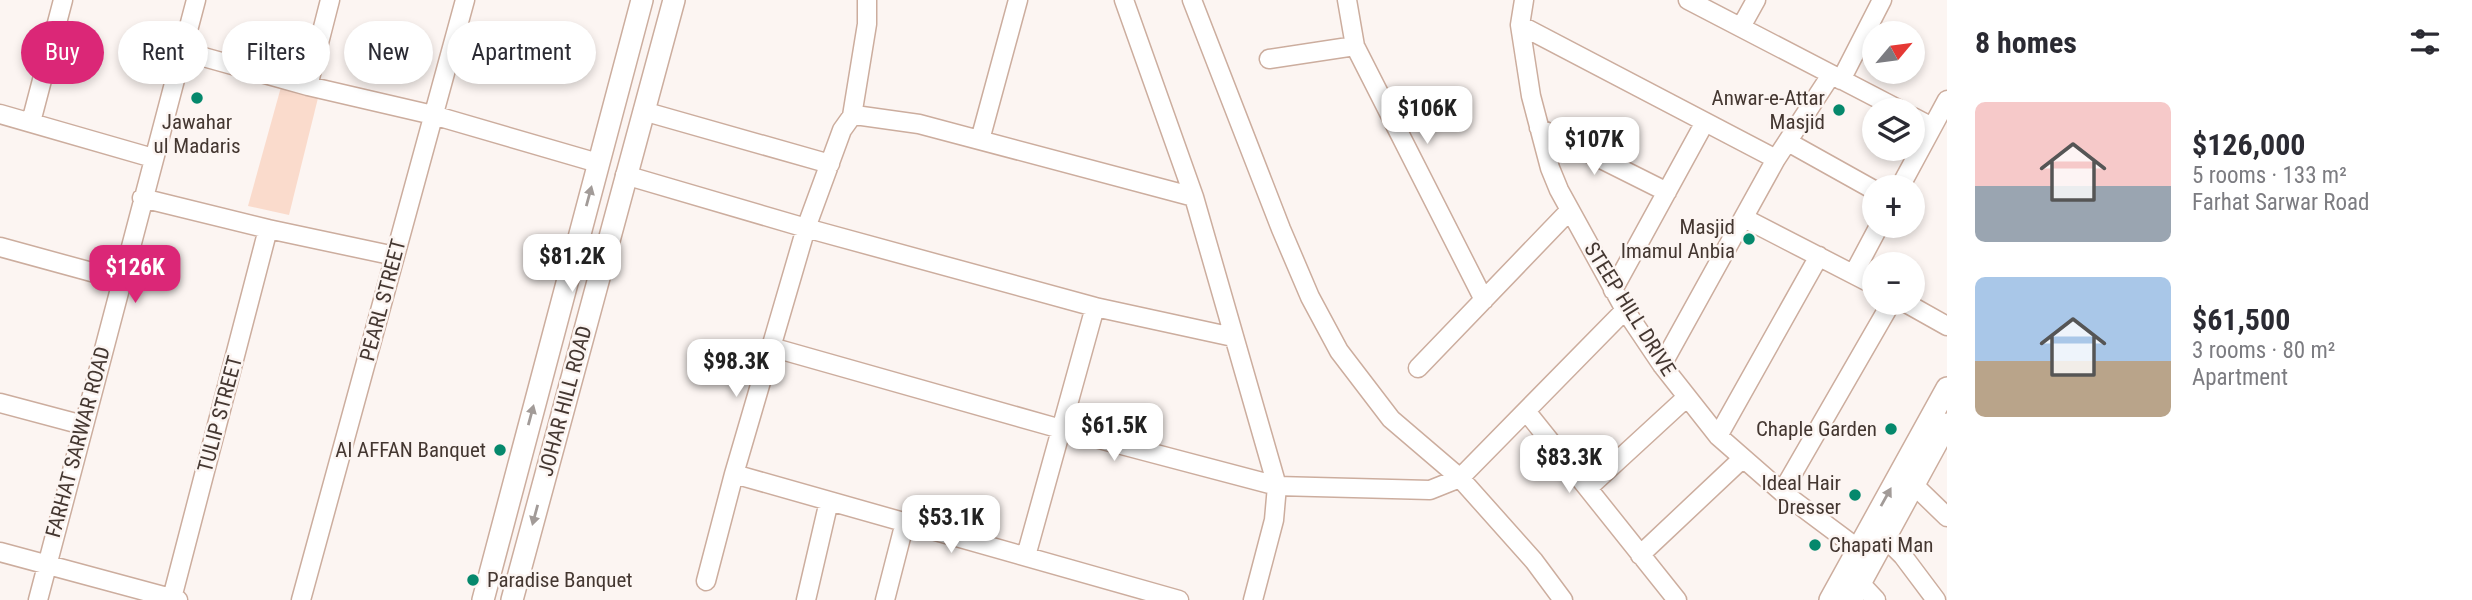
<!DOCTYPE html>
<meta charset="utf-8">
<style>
:root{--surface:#fff;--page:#f2f2f3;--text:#2b2b33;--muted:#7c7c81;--accent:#db2777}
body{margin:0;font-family:"Roboto Condensed",sans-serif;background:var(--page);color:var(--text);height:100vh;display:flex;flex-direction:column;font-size:26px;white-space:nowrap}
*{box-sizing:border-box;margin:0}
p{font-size:23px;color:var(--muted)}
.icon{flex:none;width:38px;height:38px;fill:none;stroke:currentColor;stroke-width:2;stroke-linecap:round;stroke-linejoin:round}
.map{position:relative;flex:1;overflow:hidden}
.sheet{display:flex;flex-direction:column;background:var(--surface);width:525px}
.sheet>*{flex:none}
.banner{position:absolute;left:21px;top:21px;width:665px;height:63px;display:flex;gap:14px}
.needle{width:46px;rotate:61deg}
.buttons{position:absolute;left:1862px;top:21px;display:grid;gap:14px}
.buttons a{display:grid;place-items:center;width:63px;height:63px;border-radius:50%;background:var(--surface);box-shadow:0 4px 10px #0003;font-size:35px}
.price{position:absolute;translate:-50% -60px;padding:0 16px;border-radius:14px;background:#fff;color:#222;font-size:23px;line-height:46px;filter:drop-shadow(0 2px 4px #0008)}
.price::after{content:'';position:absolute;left:50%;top:42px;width:21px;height:16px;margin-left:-10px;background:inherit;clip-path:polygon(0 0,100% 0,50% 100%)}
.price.selected{background:var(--accent);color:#fff}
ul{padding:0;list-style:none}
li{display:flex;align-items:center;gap:21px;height:175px;padding:0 28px}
li span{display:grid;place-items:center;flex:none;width:196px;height:140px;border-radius:10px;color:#555}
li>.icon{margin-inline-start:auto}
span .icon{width:84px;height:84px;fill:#fffc;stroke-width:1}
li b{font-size:30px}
h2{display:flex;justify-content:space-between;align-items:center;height:84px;padding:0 28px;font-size:30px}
.tag{padding:0 24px;border-radius:32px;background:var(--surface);box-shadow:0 4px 10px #0003;font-size:24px;line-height:63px}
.tag.selected{background:var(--accent);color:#fff}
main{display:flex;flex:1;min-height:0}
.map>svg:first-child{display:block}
.green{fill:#fadbcc}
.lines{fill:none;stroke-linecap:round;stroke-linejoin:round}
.minor-casing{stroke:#ccad9e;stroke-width:21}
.tertiary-casing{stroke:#ccad9e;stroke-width:24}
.minor{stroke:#fff;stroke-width:18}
.tertiary{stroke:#fff;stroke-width:21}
.oneway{fill:#a29b98}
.poi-dot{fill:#05886c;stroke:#fcf5f2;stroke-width:2.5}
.labels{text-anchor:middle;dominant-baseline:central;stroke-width:5;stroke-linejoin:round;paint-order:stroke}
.poi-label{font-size:21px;fill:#443731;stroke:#fcf5f2;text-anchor:end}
.street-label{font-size:21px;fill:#443731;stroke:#fcf5f2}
</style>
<main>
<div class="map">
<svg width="1947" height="600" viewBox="0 0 1947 600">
<rect width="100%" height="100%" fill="#fcf5f2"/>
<path class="green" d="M281,87L318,98L289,215L248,206Z"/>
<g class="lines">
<g class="minor-casing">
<path id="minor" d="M1124,0L1194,197L1277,486L1274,520L1253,600
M1192,0L1281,229L1310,297L1339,351L1391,419L1460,478L1534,561L1563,600
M1347,0L1355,46L1484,300
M1524,0L1520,25L1531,96L1550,168L1559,190L1625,310L1662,365L1718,436L1782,492L1857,548
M1688,0L1900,110
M1520,25L1776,159
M1741,27L1756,0
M182,51L308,86L433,115L598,163
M1269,59L1355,46
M1841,80L1882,0
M308,86L330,0
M643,111L830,164
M0,114L153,158
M852,116L867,24V0
M1913,117L1932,127
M31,122L63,0
M1539,128L1667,192
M980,140L1018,0
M1788,142L1874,190
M625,175L806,228L1095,307L1233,337
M1900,187L1947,100
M142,198L268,229L395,256
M1744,218L1874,285
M0,247L121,280
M1854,273L1879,226
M1613,290L1705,122
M1906,303L1947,326
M771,347L1061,429L1277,486L1430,490L1460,478L1625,310
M1662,365L1776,159L1831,75
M1418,368L1570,210
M0,403L83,425
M1526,411L1677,600
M1718,436L1819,256
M734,474L1179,600
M1914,485L1947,517
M1588,488L1687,397
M1782,492L1891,303
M1885,538L1903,556L1936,600
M0,552L178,600
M1640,555L1743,458
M1026,556L1095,307
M706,581L734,474L806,228L842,130L852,116H862L919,124L1194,197
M1861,584L1876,600
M172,598L268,229
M38,600L196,0
M301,600L465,0
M806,600L829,501
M885,600L905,522"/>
</g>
<g class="tertiary-casing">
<path id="tertiary" d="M483,600L642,0
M512,600L674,0
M1830,600L1947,388
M1851,600L1947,424"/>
</g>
<use href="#minor" class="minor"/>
<use href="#tertiary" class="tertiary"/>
</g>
<defs><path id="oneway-solid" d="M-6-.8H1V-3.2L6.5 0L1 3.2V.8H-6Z" transform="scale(1.75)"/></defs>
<g class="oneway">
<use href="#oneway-solid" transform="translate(589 196) rotate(-75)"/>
<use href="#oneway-solid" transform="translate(531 415) rotate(-75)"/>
<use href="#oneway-solid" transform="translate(1886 497) rotate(-61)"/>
<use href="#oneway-solid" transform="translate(535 515) rotate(105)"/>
</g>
<g class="poi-dot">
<circle cx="197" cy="98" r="7"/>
<circle cx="1839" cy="110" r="7"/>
<circle cx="1749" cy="239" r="7"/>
<circle cx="1891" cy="429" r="7"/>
<circle cx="500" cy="450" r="7"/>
<circle cx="1855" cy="495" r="7"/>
<circle cx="1815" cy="545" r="7"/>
<circle cx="473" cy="580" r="7"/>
</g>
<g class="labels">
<g class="poi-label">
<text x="1825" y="98">Anwar-e-Attar<tspan x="1825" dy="24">Masjid</tspan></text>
<text x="197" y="122" text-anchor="middle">Jawahar<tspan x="197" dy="24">ul Madaris</tspan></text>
<text x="1735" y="227">Masjid<tspan x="1735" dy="24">Imamul Anbia</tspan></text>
<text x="1877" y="429">Chaple Garden</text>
<text x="486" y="450">Al AFFAN Banquet</text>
<text x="1841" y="483">Ideal Hair<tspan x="1841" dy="24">Dresser</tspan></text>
<text x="1829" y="545" text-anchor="start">Chapati Man</text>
<text x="487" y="580" text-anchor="start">Paradise Banquet</text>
</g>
<g class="street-label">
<text transform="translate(383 300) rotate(-75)">PEARL STREET</text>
<text transform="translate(1630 309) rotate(58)">STEEP HILL DRIVE</text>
<text transform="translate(565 401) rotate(-75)">JOHAR HILL ROAD</text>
<text transform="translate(220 414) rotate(-75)">TULIP STREET</text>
<text transform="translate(78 442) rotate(-75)">FARHAT SARWAR ROAD</text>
</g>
</g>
</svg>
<div class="buttons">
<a><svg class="needle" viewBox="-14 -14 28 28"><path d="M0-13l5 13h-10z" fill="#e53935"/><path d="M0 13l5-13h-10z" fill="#7c7c81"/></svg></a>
<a><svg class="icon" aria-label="layers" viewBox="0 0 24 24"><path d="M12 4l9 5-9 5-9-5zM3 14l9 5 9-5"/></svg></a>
<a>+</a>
<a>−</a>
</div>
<b class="price" style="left:1427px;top:146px">$106K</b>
<b class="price" style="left:1594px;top:177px">$107K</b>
<b class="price" style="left:572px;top:294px">$81.2K</b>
<b class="price selected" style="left:135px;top:305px">$126K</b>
<b class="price" style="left:736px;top:399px">$98.3K</b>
<b class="price" style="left:1114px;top:463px">$61.5K</b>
<b class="price" style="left:1569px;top:495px">$83.3K</b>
<b class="price" style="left:951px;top:555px">$53.1K</b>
<div class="banner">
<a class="tag selected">Buy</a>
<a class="tag">Rent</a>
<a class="tag">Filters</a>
<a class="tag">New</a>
<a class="tag">Apartment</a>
</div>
</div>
<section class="sheet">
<h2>8 homes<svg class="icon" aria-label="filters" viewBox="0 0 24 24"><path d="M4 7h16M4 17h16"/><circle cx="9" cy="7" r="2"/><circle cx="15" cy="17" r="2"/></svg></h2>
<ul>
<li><span style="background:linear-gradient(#f6c9c9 60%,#9aa5b1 0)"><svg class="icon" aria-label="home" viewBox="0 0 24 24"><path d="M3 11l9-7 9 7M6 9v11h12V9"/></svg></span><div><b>$126,000</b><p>5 rooms · 133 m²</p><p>Farhat Sarwar Road</p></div></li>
<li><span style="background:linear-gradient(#a9c7e8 60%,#b9a48a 0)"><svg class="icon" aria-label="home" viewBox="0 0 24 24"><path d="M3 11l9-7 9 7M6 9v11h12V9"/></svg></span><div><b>$61,500</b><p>3 rooms · 80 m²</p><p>Apartment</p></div></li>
</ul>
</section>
</main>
